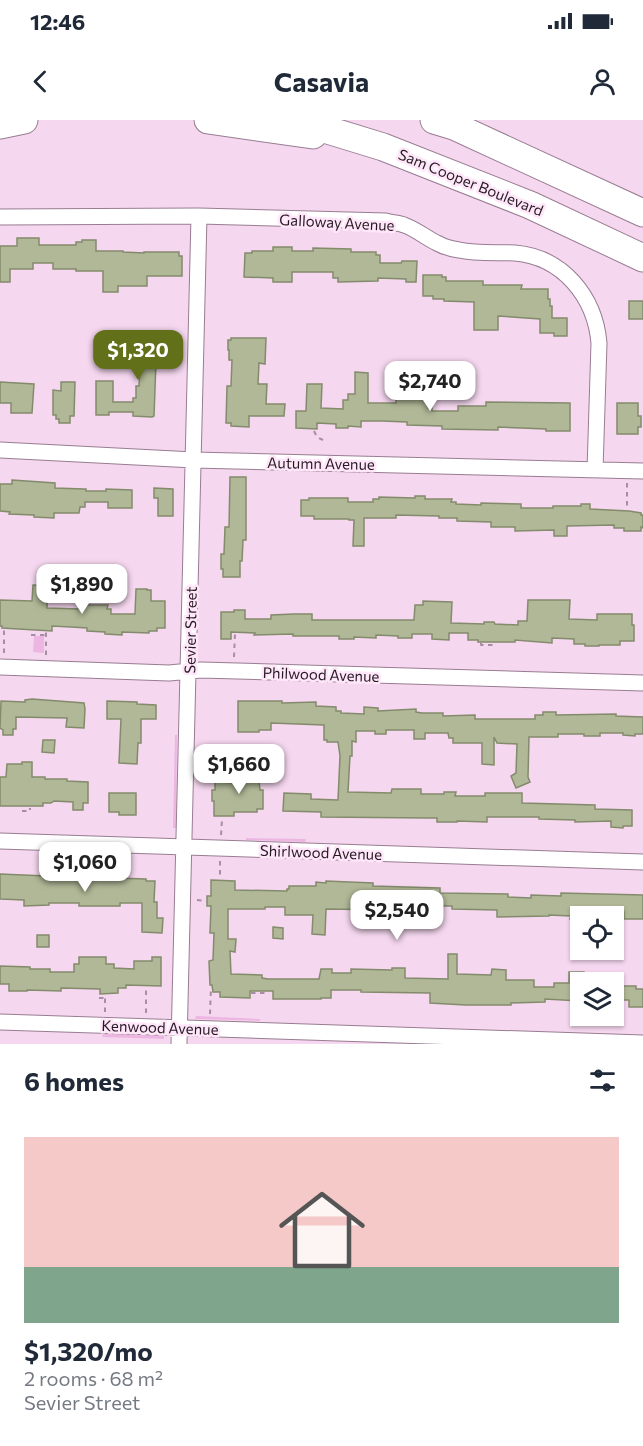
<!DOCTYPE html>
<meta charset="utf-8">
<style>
:root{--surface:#fff;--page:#f2f2f3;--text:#1f2937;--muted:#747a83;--accent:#63701a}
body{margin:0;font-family:Commissioner,sans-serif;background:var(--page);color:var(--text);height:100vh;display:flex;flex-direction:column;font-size:22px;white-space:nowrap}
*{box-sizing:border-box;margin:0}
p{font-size:20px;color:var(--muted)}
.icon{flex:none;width:33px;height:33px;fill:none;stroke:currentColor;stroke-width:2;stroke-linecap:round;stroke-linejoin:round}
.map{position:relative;height:924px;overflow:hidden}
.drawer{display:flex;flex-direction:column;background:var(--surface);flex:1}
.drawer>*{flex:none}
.tools{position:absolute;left:570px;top:786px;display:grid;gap:12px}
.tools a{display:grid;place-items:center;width:54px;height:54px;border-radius:0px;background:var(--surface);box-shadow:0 2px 4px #0004;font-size:30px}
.price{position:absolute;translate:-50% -51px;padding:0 14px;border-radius:12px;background:#fff;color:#222;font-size:20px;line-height:39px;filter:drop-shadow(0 2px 3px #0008)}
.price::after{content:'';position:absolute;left:50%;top:36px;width:18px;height:14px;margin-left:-9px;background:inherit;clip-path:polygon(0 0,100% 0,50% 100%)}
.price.current{background:var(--accent);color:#fff}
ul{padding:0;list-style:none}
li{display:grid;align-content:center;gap:12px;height:318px;padding:0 24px}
li span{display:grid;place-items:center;height:186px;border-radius:0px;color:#555}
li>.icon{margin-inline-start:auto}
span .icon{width:108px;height:108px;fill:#fffc;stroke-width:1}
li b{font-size:26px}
h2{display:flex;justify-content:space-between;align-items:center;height:72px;padding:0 24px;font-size:26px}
.status{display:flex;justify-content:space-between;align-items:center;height:42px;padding:0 30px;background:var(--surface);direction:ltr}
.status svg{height:16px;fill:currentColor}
header{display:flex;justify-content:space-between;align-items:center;height:78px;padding:0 24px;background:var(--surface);font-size:27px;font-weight:700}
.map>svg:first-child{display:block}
.green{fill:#edb6e2}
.building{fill:#b0b897;stroke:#848b6c;stroke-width:1.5}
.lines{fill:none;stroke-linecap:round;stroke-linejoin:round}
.minor-casing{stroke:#987d92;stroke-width:17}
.motorway-casing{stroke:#987d92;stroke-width:29}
.path{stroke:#a68fa2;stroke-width:2;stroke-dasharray:4.5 4.5;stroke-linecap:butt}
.minor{stroke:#fff;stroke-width:15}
.motorway{stroke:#fff;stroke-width:27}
.labels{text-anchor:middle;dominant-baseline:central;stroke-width:5;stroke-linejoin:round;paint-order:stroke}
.street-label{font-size:15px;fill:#251a23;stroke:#ffe7f9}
</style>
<div class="status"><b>12:46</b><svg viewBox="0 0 49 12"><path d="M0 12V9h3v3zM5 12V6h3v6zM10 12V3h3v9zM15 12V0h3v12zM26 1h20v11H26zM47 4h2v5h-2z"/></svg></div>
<header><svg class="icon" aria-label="back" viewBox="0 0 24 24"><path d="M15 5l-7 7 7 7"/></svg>Casavia<svg class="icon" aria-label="person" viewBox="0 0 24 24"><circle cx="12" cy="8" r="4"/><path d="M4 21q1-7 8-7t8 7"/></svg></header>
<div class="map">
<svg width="643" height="924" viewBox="0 0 643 924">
<rect width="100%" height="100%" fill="#f5d7ef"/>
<path class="green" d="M34,516H44V533L33,532Z
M175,615H177L176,708H173Z
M246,718L306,719L305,722L246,720Z
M196,896L260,899V901L197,899H195Z
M103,914L164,916V919L102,917Z"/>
<path class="building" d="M17,118H39V125H76V122H82V120H96V131H123V132L144,133V132H179V136H182V156H147V166H118V172H103V151H76V149H53V143H33V149H10V162H0V126H17Z
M273,127H292V131H313V128L351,129V132H376V135H380V143H401L402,141H417L416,162H406V159L378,158V161L338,162V158H333V152H292V162H273V158L244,157L245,133H252V131H273Z
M423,155H442V157H446V161H483V165H522L521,169H548V179H550V186H552V198H567V216H554V213H540V199L498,196V210H474V182L444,181V179H433V176H423Z
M629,181H643V199H629Z
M152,214H168L167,224H173L172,240H166V242H156L154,296L152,297L133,296V292H109V295H96V261H113V282H133V278H136V266H139L140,249L141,218H152Z
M231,218H266L265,244L259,243L258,264H267L266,284H285L284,296H249V307L231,306V303H226L227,266H231L232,240H229V230H228V220H231Z
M355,252L368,253V283H396V265H418V267H424L428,288H432V291H458V286H486V282L570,283V311H546V309L498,307V310L442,309V306L407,305V302L382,301H361V307L348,306V308H336V304L317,303V309L296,308V291H306L307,264H322L321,288L343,289V280H348V274H355Z
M0,262L34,264L32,293H11V283H0Z
M61,262H75L74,296H70V303H59V299H56V295H53V270L61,271Z
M617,283H638V296H641V307H638V314H617Z
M230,357H246V420H243L242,441H240V457H223V449H221V434H224L225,407H229Z
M12,360L55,363V368L84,369H86V371H106V369L132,370V388H108V382H85V387H80L79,393H54V398L34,397V395L9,394L10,392L0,391V364H12Z
M154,368L173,369V396H158V378H154Z
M415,376H425V379H452L451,382H456V384L481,385V383L521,384V388H553V386H581V384H590V389L629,391L641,393V395H643V408L641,407V411H624V408H614V405L567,406V416H554V410L515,411V407H491V402L457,401V398H439V396L396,395V398H364V426H353L354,400H349V399H314V396H301V380H309V378H348V382H373V379H379V377L415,378Z
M33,465L48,466L47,488L80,489V485H108L107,489H111V494H135L136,469H147V470H151V481H165V508H157V511H149V513L122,512V515L105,514V512L87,511V508L71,507L52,506V511L2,508V506H0V480L32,481Z
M528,480H570L569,499L597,500V494H632V505H634V521H620V525H599V526H585V524H574V519L552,518V523L515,520V522H478V520H468V513H449V520L432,519V514H412V518H398V516L376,515V518L354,517V519H339V516H293V514L254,515L255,513L231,512V519H221V492H234V490H245V499H271V495L294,494H312V500H414L415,485H423V481L452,482L451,503L484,504V502H494L495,504L518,505V501H527Z
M32,579L84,583L85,589L84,608L66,607L67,598L16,597V609H13V615H3V610L0,608L1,581L25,582V580Z
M107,581L137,582V584L156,585V599H141V623H138L137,644L119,643L121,599H107Z
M238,581H282V583L316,582V586L336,587V591H341V593L364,594V587L378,588V591L416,589V592L422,593H443V596L475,595V599H535V595H543V592H556V595L616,594V596L643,597V614H635V616L623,615V613H600V616H584V614H558V617H529L528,657L530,662L516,668L511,656L516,653L517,624L497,623L494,617V645L482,644V623H453V618H449L448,613H425V619H414V610H386V614H375V611H356V622L352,621V636H350L348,672L391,673L392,669H421V674H444V672H456L455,676H485V673H522V683L595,685V689L632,690V706H623V708L611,707V701L575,702V700L539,699V697H487V702L457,701V702H437V698H429L321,697V692L283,691L284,673L311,674V679L338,680L340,636L338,622H327V620H324V605L271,603V610H259V612H238Z
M43,620H55L54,633L42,632Z
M22,642H32V657H45V659H67V661L88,662V683H83V690H73V682L54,681L51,683H43V686H0V657H6L7,644H22Z
M242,644H256L255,661H259L260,670H263V689H257V692H234V696H214V681H212V670H215V662L242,663Z
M109,673H136V695H119V692H109Z
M74,753H85V757L146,759V761H155L154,782H157V798H163L162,813L142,812V783H120V786H79V783H49V785L24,786V780L0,779V754L46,756V758L65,759V757H73Z
M211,760L235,761V770L287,771V769H289V766H316V762L326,763V761L373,763V766L440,768V773L508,774V777L531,778V775L561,776V773L643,775V799H624V792L582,791L580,799H570L571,796L549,795V796L497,797V790L452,789V786H392V790L326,789L325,815L312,814L313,795H285V787H265V789H228V819H236L235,832L230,831L231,854L262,855V858L268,859H319L321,849H332V853H351V849L392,850V848H405V858L448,859V834H457V854L491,855L492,849L506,850V860H534V867H554V863H569V852H584V862H580V881L545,879V882L511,883V885H466L430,883V873L361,872V870H331V878H321V879H273V871H250V878L220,877V872H213L212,865H210L209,841L213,840L214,813H210L211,786H207V776H211Z
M273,807L283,808V819L273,818Z
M37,815H49V827H37Z
M79,837H106V844H114V848L134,849V841H152V837H161V866L126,865V868H118V873L100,874V869L61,868V871L27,870V871H9V864H0V846L30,847V849H50V852H74V844H79Z
M622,866H636V869H643V887H629V880H622Z"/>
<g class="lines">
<g class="minor-casing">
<path id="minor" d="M0,97L199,96L386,101C392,103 399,103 404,105C416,109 426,118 437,123C444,127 452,129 459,130C477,134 496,132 515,133C563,137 595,177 599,223L595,350
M0,330L194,340L643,351
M0,547L169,553L201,550L643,563
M0,721L643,742
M0,902L643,923
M179,924L199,96"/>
</g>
<g class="motorway-casing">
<path id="motorway" d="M208,0L313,15
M295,0L383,27L530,85L643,138
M434,0L454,6L643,93
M0,5L24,0"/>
</g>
<path class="path" d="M314,311L317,317L323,320
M627,363V389
M31,515H46
M481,523V525H496
M4,533V509
M46,535V511
M234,537L235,513
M22,691H30V688
M221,715L222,700
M220,741V759
M197,780L207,781
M251,873H265
M99,878H105
M105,892V875
M146,893V867
M210,894L211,867"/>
<use href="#minor" class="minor"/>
<use href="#motorway" class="motorway"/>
</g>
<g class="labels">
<g class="street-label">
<text transform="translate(471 62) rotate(22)">Sam Cooper Boulevard</text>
<text transform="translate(337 102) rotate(3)">Galloway Avenue</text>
<text transform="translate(321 343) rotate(1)">Autumn Avenue</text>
<text transform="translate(190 510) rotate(-89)">Sevier Street</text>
<text transform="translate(321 554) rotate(2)">Philwood Avenue</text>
<text transform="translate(321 732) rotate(2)">Shirlwood Avenue</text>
<text transform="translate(160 907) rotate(2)">Kenwood Avenue</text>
</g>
</g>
</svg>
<div class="tools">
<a><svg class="icon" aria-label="locate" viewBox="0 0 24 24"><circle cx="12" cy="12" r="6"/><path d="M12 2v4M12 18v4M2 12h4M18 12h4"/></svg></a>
<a><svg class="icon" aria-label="layers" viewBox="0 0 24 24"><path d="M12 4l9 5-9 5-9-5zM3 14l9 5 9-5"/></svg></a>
</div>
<b class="price current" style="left:138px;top:261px">$1,320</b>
<b class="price" style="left:430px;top:292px">$2,740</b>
<b class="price" style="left:82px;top:495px">$1,890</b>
<b class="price" style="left:239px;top:675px">$1,660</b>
<b class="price" style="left:85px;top:773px">$1,060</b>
<b class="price" style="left:397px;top:821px">$2,540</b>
</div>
<section class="drawer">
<h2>6 homes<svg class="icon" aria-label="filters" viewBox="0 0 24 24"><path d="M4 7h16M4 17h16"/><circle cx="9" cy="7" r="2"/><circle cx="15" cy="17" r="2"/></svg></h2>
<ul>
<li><span style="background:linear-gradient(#f6c9c9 70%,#7fa58c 0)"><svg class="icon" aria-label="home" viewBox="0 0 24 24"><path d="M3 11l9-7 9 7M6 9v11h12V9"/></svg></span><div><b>$1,320/mo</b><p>2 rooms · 68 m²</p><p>Sevier Street</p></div></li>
</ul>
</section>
